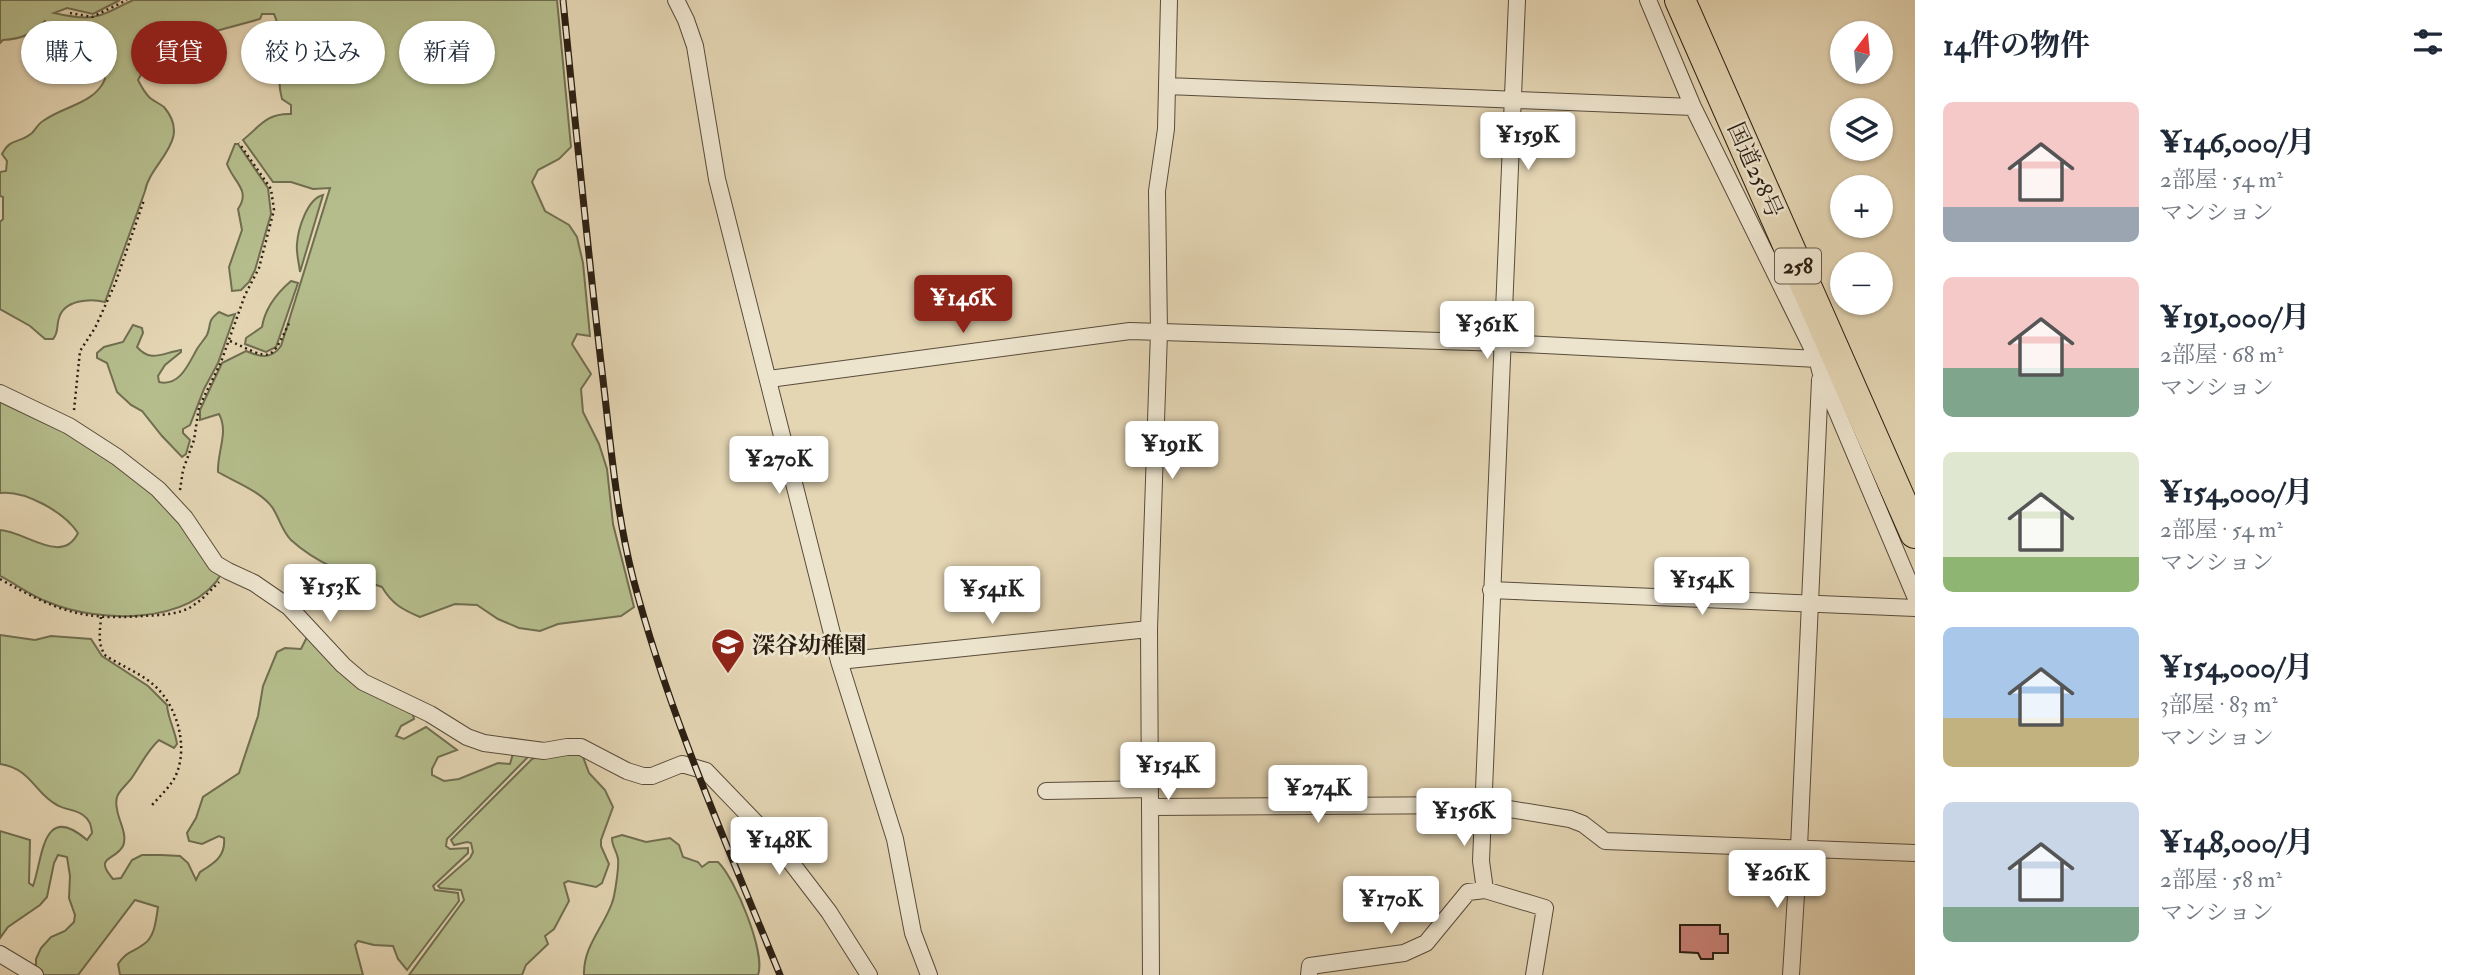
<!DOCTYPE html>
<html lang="ja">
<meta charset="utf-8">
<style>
:root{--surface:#fff;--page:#f6f6f7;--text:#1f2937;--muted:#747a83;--accent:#8f2418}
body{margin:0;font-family:"IM FELL Double Pica","Noto Serif JP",serif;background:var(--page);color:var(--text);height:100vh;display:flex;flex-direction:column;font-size:26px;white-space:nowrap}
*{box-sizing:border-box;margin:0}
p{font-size:23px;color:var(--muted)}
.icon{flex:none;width:38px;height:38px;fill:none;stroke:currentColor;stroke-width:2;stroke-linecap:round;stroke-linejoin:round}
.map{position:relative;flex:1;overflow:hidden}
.sheet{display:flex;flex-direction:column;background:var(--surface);width:560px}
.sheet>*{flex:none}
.top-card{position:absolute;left:21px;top:21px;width:665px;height:63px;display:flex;gap:14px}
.needle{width:46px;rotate:16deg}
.tools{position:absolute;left:1830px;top:21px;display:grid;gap:14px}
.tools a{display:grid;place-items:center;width:63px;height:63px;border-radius:50%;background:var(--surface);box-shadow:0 2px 5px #0004;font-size:35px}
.price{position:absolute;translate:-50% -60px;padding:0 16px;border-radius:7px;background:#fff;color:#222;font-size:23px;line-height:46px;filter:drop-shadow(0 2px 4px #0008)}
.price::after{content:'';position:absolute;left:50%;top:42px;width:21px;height:16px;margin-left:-10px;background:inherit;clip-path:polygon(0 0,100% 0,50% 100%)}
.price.selected{background:var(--accent);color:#fff}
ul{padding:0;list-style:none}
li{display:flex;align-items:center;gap:21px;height:175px;padding:0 28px}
li span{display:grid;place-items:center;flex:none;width:196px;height:140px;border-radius:10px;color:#555}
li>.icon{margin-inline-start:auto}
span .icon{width:84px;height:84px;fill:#fffc;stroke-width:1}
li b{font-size:30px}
h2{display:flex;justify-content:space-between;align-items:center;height:84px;padding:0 28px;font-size:30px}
.pill{padding:0 24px;border-radius:32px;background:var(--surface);box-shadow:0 2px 5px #0004;font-size:24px;line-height:63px}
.pill.selected{background:var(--accent);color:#fff}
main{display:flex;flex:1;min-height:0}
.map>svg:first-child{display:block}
.green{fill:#b5bd8c;stroke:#706e50;stroke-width:2}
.building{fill:#cb837a;stroke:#2b1f13;stroke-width:2}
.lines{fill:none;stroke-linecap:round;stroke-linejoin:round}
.street-casing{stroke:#594c3b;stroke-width:18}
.highway-casing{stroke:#2b1f13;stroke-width:32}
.path{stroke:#2b1f13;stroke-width:2.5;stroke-dasharray:2 3.5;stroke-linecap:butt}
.street{stroke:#ede4ce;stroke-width:16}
.highway{stroke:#e4d5b3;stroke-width:30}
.rail-casing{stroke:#2b1f13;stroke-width:7}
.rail{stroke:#ede4ce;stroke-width:4.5;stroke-dasharray:13;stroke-linecap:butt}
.labels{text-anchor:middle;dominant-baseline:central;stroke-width:5;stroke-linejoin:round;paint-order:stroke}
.shield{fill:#ede4ce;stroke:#655a4b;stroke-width:2}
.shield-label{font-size:21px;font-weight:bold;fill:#2b1f13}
.street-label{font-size:23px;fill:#2b1f13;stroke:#ede4ce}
.poi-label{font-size:23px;font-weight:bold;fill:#2b1f13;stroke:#ede4ce;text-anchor:start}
</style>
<main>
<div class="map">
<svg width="1915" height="975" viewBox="0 0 1915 975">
<rect width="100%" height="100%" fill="#e4d5b3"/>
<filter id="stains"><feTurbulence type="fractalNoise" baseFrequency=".00286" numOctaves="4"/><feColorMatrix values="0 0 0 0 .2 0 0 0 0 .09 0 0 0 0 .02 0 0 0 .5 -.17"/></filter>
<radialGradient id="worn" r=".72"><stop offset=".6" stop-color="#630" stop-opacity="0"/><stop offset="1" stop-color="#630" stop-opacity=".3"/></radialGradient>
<path class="green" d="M0,0H120L93,14L67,8L54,13C94,22 97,18 133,0H557L571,147L559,159L538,170L532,182L545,211L569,225L577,237L583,263L590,336L577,334L572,344L591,374L581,389L583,412L599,444L607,469L613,524L634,607L621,616L558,624L540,631L519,628L498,619L477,605L455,604L420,617C403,610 392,604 382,587C350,576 316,563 291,540C282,531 279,517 272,507C260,491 235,482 218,472C217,452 229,432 219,414L200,420V410L222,363L246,351C260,357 271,360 281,346L330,188L313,189L291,182H273L243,140C260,126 267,113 291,114V105L282,99C274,71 286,41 274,14H262L260,19L205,34L186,43L183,53L168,63L143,71L138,80C141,86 145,93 150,98C154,101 160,104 164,107C193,141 150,162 145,191L105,302C90,298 64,300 59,318C56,327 59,332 53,339H45L30,326L0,309V222L3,219V197L0,196V172L6,171L7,161L2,154C11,137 19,144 32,133C36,129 38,124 43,121C63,106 95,104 105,79L95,60L78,50L45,21C32,34 22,39 3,40L0,43Z
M235,144H238L268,188L271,214L255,270L249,282L241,290L232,291L229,267L242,230L238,209C251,190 234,183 227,164Z
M323,195L300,272C299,263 296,253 297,244C298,229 307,199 323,195Z
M291,281L298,283L276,347L266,352L245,344L246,338L262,327C265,308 277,293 291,281Z
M219,312L228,316L235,314L218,363L204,389L190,425L183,429V433L190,440L186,454L182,457L162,436L142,411L131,405L117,392L107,363L97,358V353L104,347L123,342L133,325L142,328L143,333L137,347C151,363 162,353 181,350V352L165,365L158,376L159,382C180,387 189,363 197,349C200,344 204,340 207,335C212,324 206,322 219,312Z
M0,396L68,429L156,490L222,573C192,626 97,623 48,602C31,596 16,584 0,576V530C25,531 62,566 78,533C64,512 25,490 0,493Z
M0,635L35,640L51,636L91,639L102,656L148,686L167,705C168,719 175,730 177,744L174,748L159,740C147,751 142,763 133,776C129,783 119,790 117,797C116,801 116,805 117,809C118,820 128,834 123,846C115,861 93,856 113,879L121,878L132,860L142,855H161L180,856L188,863L196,880L200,872C213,864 226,857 224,838L219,836L202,844L189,841L187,833L196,818L203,797L239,773L258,716L263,686L277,652L285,648L301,649L307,637L412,710L414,719L401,726L396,736L404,739L426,727L457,750L438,757L432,769V775L444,781L459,779L498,763L510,764L514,750L528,757L447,839L446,846L450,849L468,848V853L433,886L435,890L458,893L459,901L407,970L398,959L393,946L374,945L358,941L355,945L363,975H120L118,964C129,949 131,954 144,944C155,937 156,919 158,907L135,900L78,975H39L36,973V959L41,948L51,937L65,931L74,922L75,915L69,898L70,876L67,857L58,855L54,863L47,897L40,905L8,927L0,938V831L30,840L29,883L33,886C43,858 42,801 87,840L92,833C91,825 90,820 83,815C75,809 65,810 57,805C34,793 32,769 0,764Z
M580,749L589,773L605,790L613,807L601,840V846L609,864L602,883L596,887L568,881L564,883L569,901L554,929L545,936L548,944L526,965L522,975H409L464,900L461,890L440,888L438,886L470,858L473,852L471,843L467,842L454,845L451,840L532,759L537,757Z
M622,835L646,842L670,838L679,845L683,857L698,862L702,867L709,862H718C735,878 766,953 758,975H584C583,947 603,928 612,903C615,896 619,866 618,859C617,851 612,847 612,838Z"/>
<path class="building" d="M1680,925H1720V934H1728V953H1713V959H1701L1698,953L1680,952Z"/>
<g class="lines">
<g class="street-casing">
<path id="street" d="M676,0L686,20L695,46L717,179L839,661L895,839L913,933L929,975
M1648,0L1693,107L1817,358L1821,374L1915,596
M1167,86L1693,107
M769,379L1130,331L1503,343L1838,360
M0,393L69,426L117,457L158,489L185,518L216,564L228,571L254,583L289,607L343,665L363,682L430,714L467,737L484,743L544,751L567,747H581L627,771L643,776H652L682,764L706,771L780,848L829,912L869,975
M1491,590L1915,608
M839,661L1149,629
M1046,791L1150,789
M1150,807L1485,805L1570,819L1583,824L1605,841L1915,853
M1485,890L1481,861L1517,0
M0,954L35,975
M1151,975L1149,629L1159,332L1157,191L1166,129L1169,0
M1309,975L1310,966L1404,953L1426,943L1468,892L1485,890L1545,908L1534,975
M1791,975L1799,847L1820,380"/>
</g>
<g class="highway-casing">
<path id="highway" d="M1680,0L1915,533"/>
</g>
<path class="path" d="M70,13L92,17L127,0
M230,341C272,360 270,364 290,321
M74,410L80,351L95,328L115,284L144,200
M180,490L183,470L194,440L199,407L221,362L245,295L259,268L274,210L271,189L239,143
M0,579C54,609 80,621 143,616C159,615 177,615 191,607C202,600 210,591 219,582
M101,617C100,631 97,645 106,656C123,667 143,674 157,688C178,709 188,747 176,775C171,786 161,795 152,805"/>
<use href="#street" class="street"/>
<use href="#highway" class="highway"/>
<g class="rail-casing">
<path id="rail" d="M563,0C575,121 587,242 601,363C610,435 615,508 633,578C669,715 727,845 780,975"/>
</g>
<use href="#rail" class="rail"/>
</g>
<defs>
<g id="school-pin" transform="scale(1.75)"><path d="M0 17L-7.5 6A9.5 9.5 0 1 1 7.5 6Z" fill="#8f2418" stroke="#ede4ce"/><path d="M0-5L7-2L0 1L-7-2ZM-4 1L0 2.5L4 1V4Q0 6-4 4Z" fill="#fff"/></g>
</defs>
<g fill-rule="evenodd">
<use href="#school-pin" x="728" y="645"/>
</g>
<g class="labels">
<rect class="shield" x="1775" y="248.5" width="46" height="35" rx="5"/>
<g class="shield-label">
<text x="1798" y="266">258</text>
</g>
<g class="street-label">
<text transform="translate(1755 170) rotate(66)">国道258号</text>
</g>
<g class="poi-label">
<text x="752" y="645">深谷幼稚園</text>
</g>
</g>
<rect width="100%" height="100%" filter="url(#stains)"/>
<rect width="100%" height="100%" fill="url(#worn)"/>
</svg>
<div class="tools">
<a><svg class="needle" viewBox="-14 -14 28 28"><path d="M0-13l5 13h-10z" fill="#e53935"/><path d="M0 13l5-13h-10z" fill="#747a83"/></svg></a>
<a><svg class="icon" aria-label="layers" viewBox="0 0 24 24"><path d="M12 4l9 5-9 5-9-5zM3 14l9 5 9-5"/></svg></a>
<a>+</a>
<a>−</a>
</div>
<b class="price" style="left:1528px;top:172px">¥159K</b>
<b class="price selected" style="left:963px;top:335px">¥146K</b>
<b class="price" style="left:1487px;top:361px">¥361K</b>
<b class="price" style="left:1172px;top:481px">¥191K</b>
<b class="price" style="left:779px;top:496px">¥270K</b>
<b class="price" style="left:1702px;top:617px">¥154K</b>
<b class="price" style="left:330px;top:624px">¥153K</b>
<b class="price" style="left:992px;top:626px">¥541K</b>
<b class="price" style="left:1168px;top:802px">¥154K</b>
<b class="price" style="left:1318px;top:825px">¥274K</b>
<b class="price" style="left:1464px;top:848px">¥156K</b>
<b class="price" style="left:779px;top:877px">¥148K</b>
<b class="price" style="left:1777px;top:910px">¥261K</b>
<b class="price" style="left:1391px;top:936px">¥170K</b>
<div class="top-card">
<a class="pill">購入</a>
<a class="pill selected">賃貸</a>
<a class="pill">絞り込み</a>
<a class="pill">新着</a>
</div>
</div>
<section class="sheet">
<h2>14件の物件<svg class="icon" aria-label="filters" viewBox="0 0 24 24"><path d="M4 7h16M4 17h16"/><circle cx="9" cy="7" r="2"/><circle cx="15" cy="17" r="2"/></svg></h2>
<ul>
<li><span style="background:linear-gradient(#f6c9c9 75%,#9aa5b1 0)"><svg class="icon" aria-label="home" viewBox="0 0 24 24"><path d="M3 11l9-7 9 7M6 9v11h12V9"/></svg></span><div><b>¥146,000/月</b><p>2部屋 · 54 m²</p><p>マンション</p></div></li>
<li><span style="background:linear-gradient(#f6c9c9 65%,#7fa58c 0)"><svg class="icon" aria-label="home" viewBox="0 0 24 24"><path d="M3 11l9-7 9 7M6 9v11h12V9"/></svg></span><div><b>¥191,000/月</b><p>2部屋 · 68 m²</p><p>マンション</p></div></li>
<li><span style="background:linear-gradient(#dfe7d0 75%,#8fb573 0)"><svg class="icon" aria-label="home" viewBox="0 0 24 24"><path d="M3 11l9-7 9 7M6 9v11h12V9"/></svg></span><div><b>¥154,000/月</b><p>2部屋 · 54 m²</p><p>マンション</p></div></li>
<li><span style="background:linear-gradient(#a9c7e8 65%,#c2b280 0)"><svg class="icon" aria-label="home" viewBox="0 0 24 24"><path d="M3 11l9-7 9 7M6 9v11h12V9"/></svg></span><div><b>¥154,000/月</b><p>3部屋 · 83 m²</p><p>マンション</p></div></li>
<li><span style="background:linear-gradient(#c9d6e8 75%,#7fa58c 0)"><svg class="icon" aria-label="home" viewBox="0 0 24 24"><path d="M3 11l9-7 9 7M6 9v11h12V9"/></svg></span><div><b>¥148,000/月</b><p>2部屋 · 58 m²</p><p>マンション</p></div></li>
</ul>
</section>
</main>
